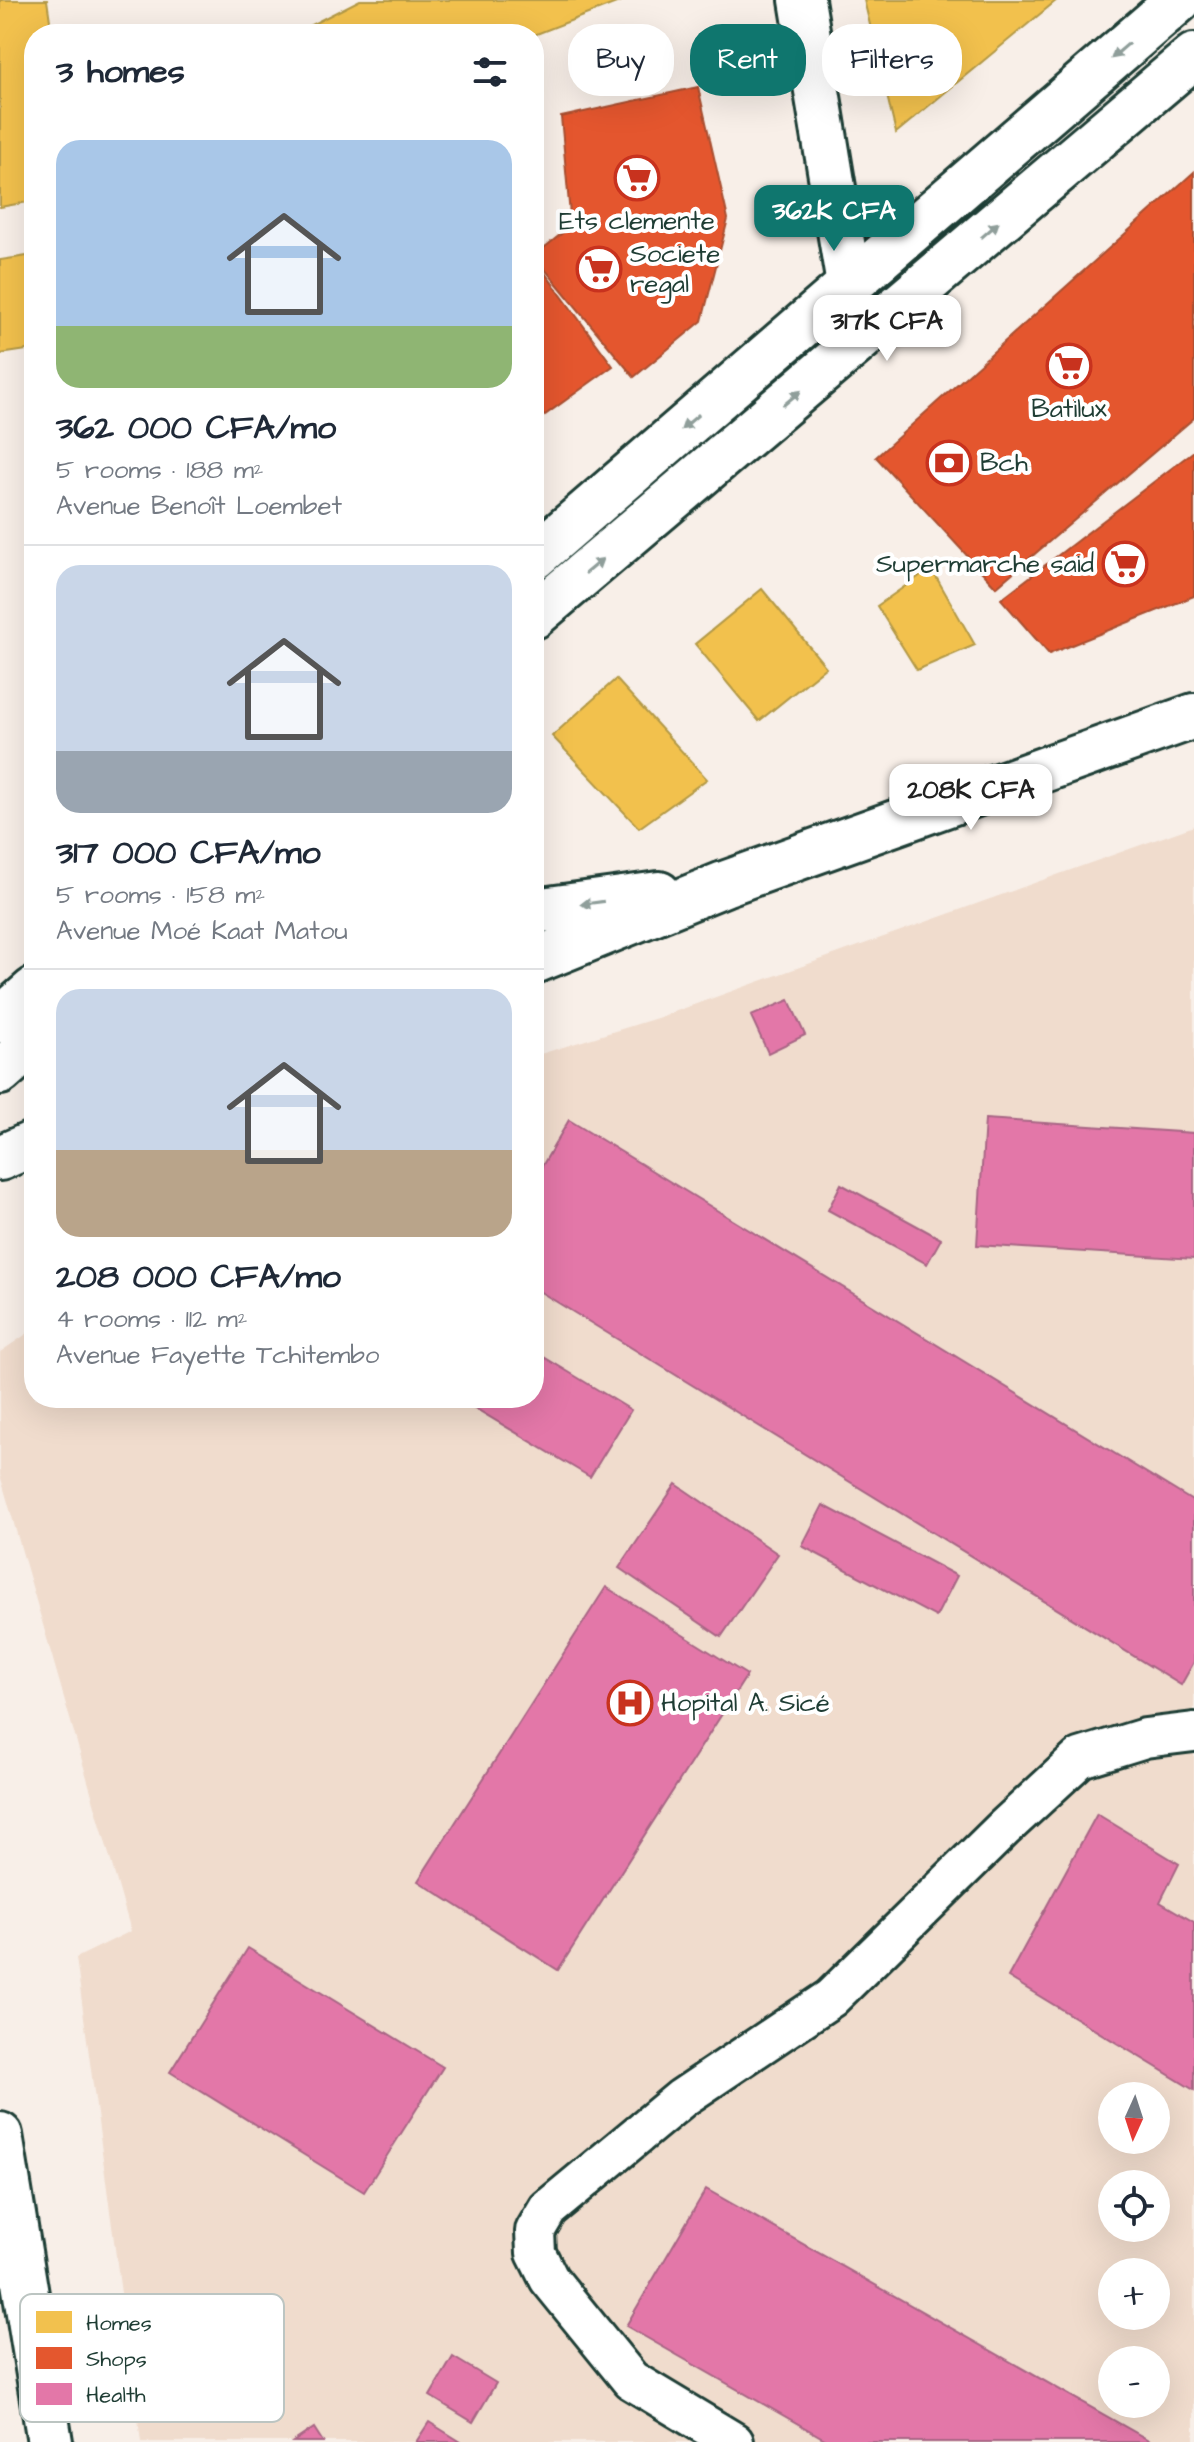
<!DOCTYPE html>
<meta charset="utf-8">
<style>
:root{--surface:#fff;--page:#f2f2f3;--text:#1f2937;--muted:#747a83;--line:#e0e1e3;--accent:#0f766e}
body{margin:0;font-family:"Architects Daughter",sans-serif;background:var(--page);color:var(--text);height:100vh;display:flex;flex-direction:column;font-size:30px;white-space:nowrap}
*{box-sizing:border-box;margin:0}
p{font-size:26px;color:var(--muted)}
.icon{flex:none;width:44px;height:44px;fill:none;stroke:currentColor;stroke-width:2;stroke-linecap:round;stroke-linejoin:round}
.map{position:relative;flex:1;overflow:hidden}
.drawer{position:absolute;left:24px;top:24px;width:520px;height:1384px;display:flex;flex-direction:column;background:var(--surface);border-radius:32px;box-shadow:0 8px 32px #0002}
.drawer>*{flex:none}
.top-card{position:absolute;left:568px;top:24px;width:506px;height:72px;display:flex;gap:16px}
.needle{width:52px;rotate:183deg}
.buttons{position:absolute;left:1098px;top:2082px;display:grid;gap:16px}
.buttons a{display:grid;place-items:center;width:72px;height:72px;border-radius:50%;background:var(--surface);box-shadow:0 8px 32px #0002;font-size:40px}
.price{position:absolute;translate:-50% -68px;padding:0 18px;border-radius:16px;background:#fff;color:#222;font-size:26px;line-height:52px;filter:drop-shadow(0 2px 4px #0008)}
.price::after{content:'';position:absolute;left:50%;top:48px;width:24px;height:18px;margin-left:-12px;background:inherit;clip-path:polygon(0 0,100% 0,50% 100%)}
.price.current{background:var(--accent);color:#fff}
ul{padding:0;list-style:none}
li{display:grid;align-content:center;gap:16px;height:424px;padding:0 32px}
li+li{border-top:2px solid var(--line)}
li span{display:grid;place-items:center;height:248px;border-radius:24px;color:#555}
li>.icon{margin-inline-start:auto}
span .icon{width:144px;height:144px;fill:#fffc;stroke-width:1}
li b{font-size:34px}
h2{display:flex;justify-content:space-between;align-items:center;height:96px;padding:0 32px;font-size:34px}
.pill{padding:0 28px;border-radius:32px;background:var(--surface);box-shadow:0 8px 32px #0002;font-size:28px;line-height:72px}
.pill.current{background:var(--accent);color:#fff}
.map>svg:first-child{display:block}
.built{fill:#f0dccd;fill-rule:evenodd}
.homes{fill:#f2c14e;stroke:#b39946;stroke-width:2}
.shops{fill:#e4572e;stroke:#a94f30;stroke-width:2}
.health{fill:#e377a8;stroke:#a86685;stroke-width:2}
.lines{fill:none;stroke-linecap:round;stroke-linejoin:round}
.service-casing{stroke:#1f3d34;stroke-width:44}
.minor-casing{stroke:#1f3d34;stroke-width:50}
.tertiary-casing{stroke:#1f3d34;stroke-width:50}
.secondary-casing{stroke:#1f3d34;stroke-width:50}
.service{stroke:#fff;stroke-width:38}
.minor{stroke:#fff;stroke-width:44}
.tertiary{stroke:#fff;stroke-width:44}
.secondary{stroke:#fff;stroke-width:44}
.oneway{fill:#8f9e9a}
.labels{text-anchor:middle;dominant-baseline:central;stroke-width:8;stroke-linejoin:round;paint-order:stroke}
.poi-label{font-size:26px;fill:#1f3d34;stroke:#fff;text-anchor:start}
.key{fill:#fff;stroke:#bcc5c2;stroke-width:2}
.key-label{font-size:22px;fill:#1f3d34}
</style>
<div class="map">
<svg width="1194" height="2442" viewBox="0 0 1194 2442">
<rect width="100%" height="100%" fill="#f8efe8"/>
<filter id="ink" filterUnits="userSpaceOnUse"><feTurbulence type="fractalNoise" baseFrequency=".0125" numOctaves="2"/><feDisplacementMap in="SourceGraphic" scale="16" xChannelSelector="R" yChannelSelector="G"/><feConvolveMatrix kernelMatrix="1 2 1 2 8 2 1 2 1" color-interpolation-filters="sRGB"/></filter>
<g filter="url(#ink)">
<path class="built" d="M1194,826V2442H141L76,1958L131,1931L0,1475V1352L34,1329V1398H534V1056L657,1018ZM1112,2096H1156V2140H1112ZM1112,2184H1156V2228H1112ZM1112,2272H1156V2316H1112ZM1112,2360H1156V2404H1112Z"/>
<path class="homes" d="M0,0H47L52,34H34V201L0,207Z
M360,0H624L534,35L303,34L301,30Z
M864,0H1057L896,133Z
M34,255V349L0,354V260Z
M931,568L975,645L917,670L877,606Z
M762,589L826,667L759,721L695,644Z
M616,679L707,779L639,828L552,736Z"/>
<path class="shops" d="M698,87L728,219L702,321L634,377L534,256L571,226L561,117Z
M1194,172V418L996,587L876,457Z
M534,258L613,366L534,423Z
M1194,451V596L1049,654L1001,599Z"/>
<path class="health" d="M789,1000L805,1035L768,1053L751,1016Z
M985,1119L1194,1133V1259L977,1245Z
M569,1120L1194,1502V1662L1181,1685L534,1288V1180Z
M841,1184L941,1239L927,1264L828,1210Z
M534,1351L631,1410L590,1477L458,1398H534Z
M676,1484L778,1554L721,1637L619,1568Z
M823,1505L957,1576L936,1617L802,1546Z
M606,1587L747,1675L558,1970L418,1881Z
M1097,1814L1179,1864L1160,1902L1194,1922V2090L1008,1977Z
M248,1948L443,2067L364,2192L170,2072Z
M706,2189L1152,2442H830L626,2326Z
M453,2357L496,2383L473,2422L430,2396Z
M429,2422L461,2442H416Z
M314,2428L323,2442H293Z"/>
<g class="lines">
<g class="service-casing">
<path id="service" d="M734,2442L631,2380L549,2279L536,2253L535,2231L548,2209L682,2098L831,1998L1004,1828L1080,1758L1145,1738L1194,1732"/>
</g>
<g class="minor-casing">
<path id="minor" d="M802,0L849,285"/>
</g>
<g class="tertiary-casing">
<path id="tertiary" d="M534,911L659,894
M534,961L724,884L1194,716
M0,1158L34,1143
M0,2135L50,2442"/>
</g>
<g class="secondary-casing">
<path id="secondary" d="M534,557L1179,0
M534,616L1194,56
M0,1020L34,990
M0,1072L34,1042"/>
</g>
<use href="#service" class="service"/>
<use href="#minor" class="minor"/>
<use href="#tertiary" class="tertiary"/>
<use href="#secondary" class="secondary"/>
</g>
<defs><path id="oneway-solid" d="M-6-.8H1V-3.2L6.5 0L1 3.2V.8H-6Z" transform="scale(2)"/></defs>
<g class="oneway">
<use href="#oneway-solid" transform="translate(1120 51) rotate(139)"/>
<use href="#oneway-solid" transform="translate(990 230) rotate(-41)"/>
<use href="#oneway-solid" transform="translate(792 398) rotate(-40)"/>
<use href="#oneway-solid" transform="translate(690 422) rotate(139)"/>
<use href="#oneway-solid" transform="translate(594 566) rotate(-40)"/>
<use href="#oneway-solid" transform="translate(592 903) rotate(172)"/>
</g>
</g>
<defs>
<g id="supermarket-ring" transform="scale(2.3)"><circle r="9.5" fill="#fff" stroke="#c8321e" stroke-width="1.5"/><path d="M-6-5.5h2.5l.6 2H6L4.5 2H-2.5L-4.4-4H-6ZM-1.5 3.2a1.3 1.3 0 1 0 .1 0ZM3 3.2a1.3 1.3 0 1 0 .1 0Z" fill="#c8321e"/></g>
<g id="bank-ring" transform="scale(2.3)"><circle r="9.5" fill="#fff" stroke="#c8321e" stroke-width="1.5"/><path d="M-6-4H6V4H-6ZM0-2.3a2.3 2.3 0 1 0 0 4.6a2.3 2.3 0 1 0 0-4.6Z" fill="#c8321e"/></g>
<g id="hospital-ring" transform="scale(2.3)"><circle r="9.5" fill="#fff" stroke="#c8321e" stroke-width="1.5"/><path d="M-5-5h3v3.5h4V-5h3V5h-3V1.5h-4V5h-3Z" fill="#c8321e"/></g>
</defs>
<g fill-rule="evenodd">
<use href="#supermarket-ring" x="637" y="178"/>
<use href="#supermarket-ring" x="599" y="269"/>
<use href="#supermarket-ring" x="1069" y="366"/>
<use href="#bank-ring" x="949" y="463"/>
<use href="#supermarket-ring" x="1125" y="564"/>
<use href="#hospital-ring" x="630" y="1703"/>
</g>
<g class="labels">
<g class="poi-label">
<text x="637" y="221" text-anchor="middle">Ets clemente</text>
<text x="630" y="254">Societe<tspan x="630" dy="30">regal</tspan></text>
<text x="1069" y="409" text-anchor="middle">Batilux</text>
<text x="980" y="463">Bch</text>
<text x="1094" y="564" text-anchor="end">Supermarche said</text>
<text x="661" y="1703">Hopital A. Sicé</text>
</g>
</g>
<rect x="20" y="2294" width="264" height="128" rx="12" class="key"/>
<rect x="36" y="2311" width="36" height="22" fill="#f2c14e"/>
<rect x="36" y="2347" width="36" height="22" fill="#e4572e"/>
<rect x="36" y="2383" width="36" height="22" fill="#e377a8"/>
<g class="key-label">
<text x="86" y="2330">Homes</text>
<text x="86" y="2366">Shops</text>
<text x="86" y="2402">Health</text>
</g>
</svg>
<div class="buttons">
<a><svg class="needle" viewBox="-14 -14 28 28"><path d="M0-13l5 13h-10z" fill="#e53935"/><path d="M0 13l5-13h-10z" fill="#747a83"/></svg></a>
<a><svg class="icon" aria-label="locate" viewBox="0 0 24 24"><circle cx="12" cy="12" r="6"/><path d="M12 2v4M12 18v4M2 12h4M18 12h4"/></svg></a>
<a>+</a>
<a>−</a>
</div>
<b class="price current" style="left:834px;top:253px">362K CFA</b>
<b class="price" style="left:887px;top:363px">317K CFA</b>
<b class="price" style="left:971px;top:832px">208K CFA</b>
<div class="top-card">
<a class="pill">Buy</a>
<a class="pill current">Rent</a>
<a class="pill">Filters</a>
</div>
<section class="drawer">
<h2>3 homes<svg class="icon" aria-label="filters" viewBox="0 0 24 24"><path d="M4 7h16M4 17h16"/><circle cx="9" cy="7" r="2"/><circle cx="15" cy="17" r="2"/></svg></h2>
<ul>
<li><span style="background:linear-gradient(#a9c7e8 75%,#8fb573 0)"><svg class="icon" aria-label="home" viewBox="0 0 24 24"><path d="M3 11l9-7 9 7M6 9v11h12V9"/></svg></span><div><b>362 000 CFA/mo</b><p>5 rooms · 188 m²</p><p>Avenue Benoît Loembet</p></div></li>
<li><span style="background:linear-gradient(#c9d6e8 75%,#9aa5b1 0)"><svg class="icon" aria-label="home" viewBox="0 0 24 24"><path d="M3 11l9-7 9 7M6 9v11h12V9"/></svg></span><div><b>317 000 CFA/mo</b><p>5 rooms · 158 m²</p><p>Avenue Moé Kaat Matou</p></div></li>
<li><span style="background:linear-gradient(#c9d6e8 65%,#b9a48a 0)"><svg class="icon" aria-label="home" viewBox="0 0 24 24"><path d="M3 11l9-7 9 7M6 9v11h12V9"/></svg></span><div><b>208 000 CFA/mo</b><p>4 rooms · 112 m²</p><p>Avenue Fayette Tchitembo</p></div></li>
</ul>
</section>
</div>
